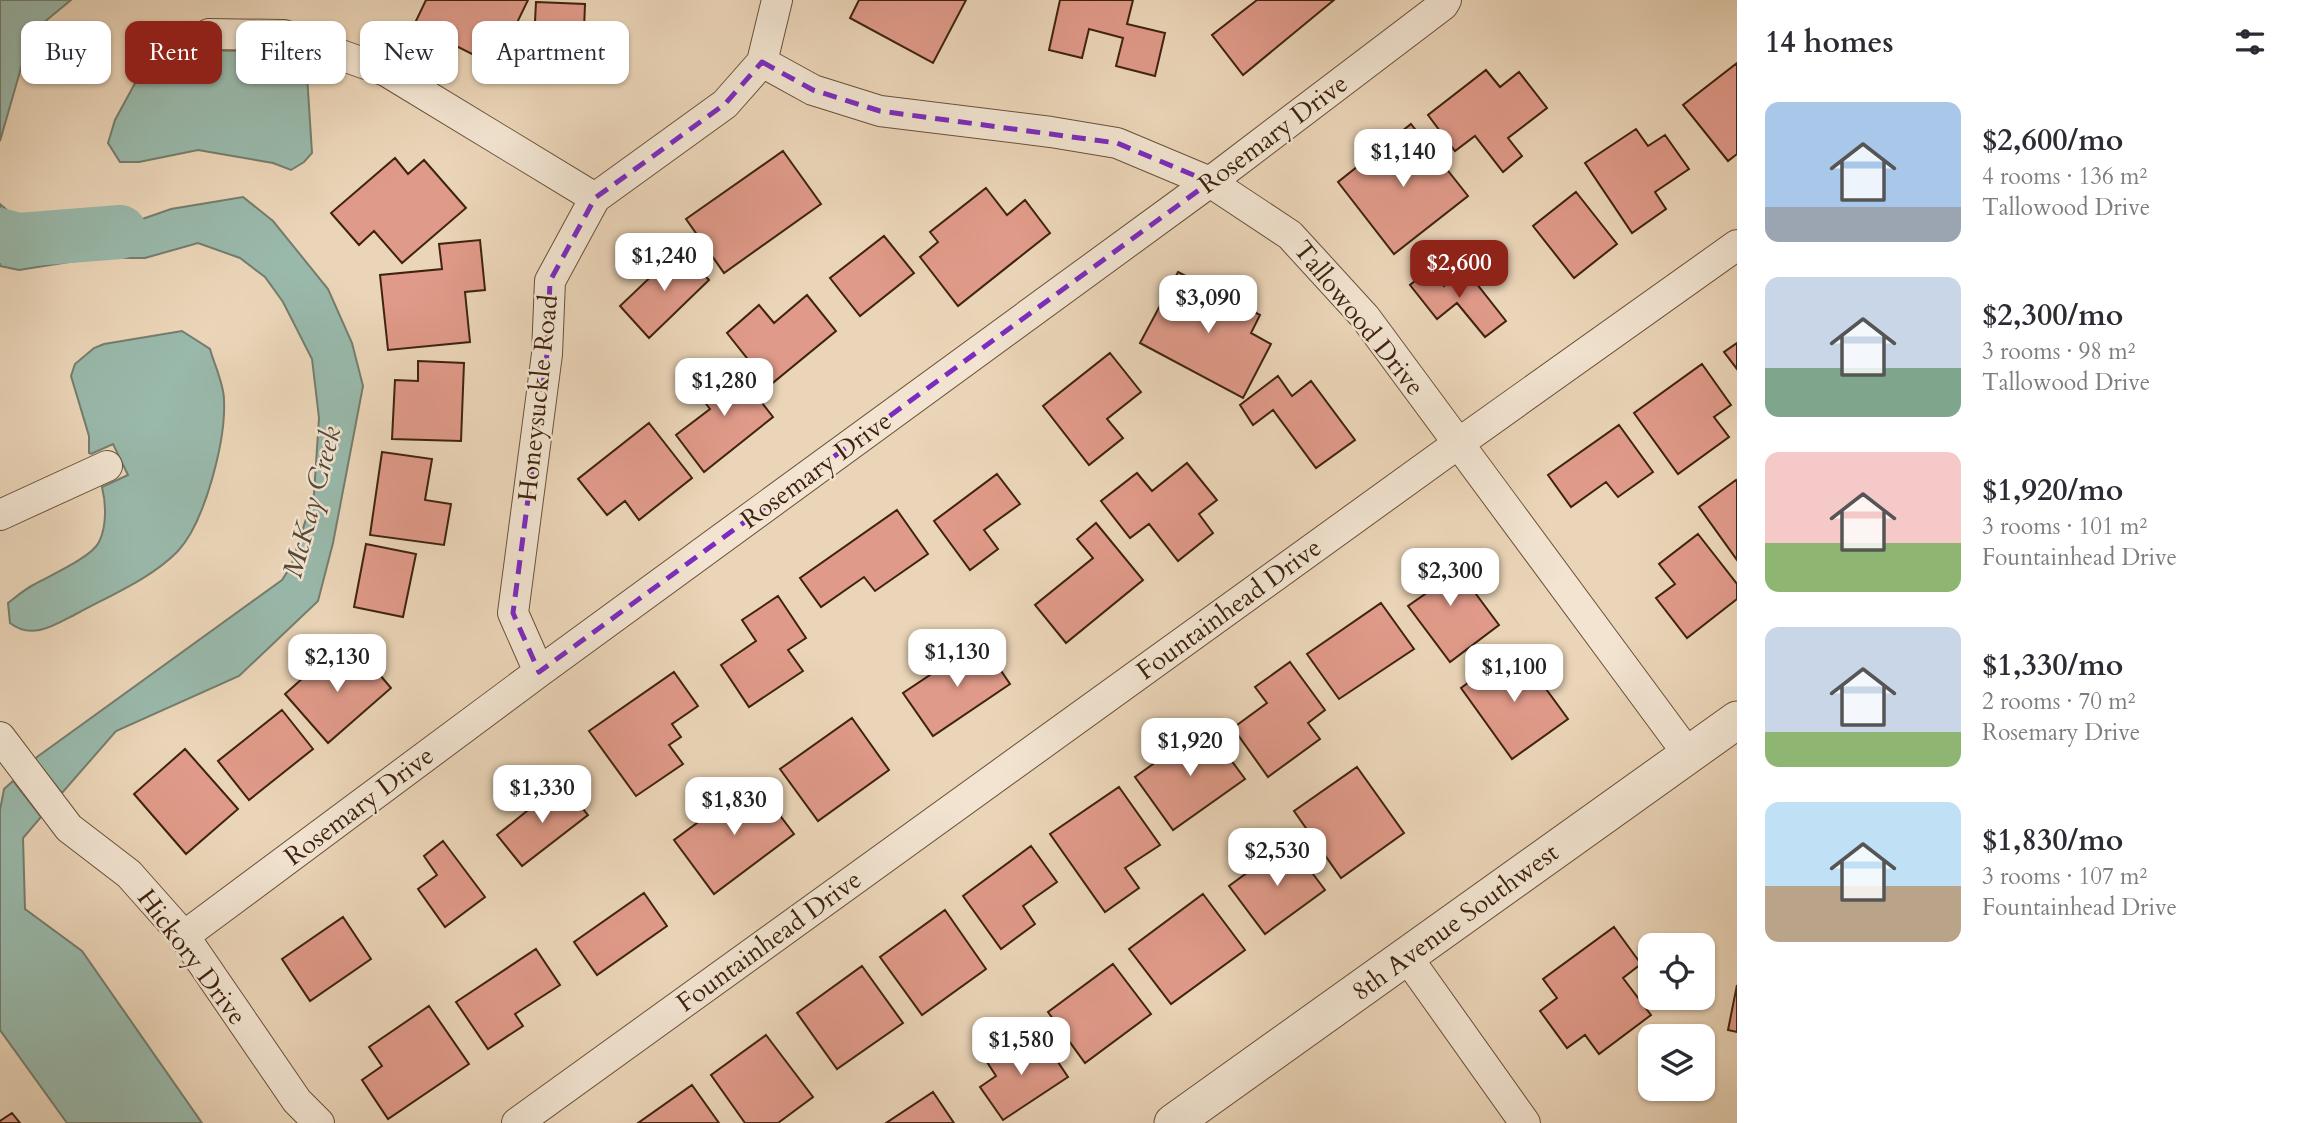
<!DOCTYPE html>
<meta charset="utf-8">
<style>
:root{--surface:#fff;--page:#f7f7f7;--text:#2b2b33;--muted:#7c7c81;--accent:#8f2418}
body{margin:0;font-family:Cardo,serif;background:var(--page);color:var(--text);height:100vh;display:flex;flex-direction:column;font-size:26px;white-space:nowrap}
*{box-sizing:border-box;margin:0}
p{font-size:23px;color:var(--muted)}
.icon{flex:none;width:38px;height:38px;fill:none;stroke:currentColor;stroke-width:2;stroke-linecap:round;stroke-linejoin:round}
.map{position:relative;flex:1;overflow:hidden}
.details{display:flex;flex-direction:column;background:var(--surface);width:560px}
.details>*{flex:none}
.banner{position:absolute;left:21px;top:21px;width:665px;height:63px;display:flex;gap:14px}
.buttons{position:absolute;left:1638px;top:933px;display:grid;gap:14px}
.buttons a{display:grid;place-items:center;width:77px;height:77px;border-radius:14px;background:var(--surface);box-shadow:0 2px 5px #0004;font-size:35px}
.price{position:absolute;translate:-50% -60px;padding:0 16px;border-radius:14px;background:#fff;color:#222;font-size:23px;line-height:46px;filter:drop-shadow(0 2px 4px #0008)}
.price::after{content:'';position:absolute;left:50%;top:42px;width:21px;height:16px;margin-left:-10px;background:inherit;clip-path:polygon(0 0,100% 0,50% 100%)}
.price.active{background:var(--accent);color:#fff}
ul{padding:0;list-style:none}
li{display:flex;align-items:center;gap:21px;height:175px;padding:0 28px}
li span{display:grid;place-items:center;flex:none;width:196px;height:140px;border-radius:14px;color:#555}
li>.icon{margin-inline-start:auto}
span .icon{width:84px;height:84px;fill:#fffc;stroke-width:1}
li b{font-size:30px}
h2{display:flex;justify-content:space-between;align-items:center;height:84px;padding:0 28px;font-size:30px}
.pill{padding:0 24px;border-radius:14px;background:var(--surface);box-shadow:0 2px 5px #0004;font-size:24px;line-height:63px}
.pill.active{background:var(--accent);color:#fff}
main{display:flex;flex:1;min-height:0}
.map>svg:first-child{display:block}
.water{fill:#99b9ab;stroke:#757d6d;stroke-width:2}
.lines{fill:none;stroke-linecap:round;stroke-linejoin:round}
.river{stroke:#99b9ab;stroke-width:54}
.building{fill:#e09a89;stroke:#3f230f;stroke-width:2}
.minor-casing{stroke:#6a5039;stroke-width:32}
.tertiary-casing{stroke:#6a5039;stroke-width:39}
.minor{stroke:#f2e4d1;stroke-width:30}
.tertiary{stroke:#f2e4d1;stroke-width:37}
.marked{fill:none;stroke:#7b2cbf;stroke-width:5;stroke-dasharray:14 9;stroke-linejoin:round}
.labels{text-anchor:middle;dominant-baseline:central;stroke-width:5;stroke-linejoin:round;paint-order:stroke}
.street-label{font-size:26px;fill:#3f230f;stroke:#f2e4d1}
.water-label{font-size:28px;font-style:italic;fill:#564836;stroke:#f2e4d1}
</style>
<main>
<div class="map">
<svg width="1737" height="1123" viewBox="0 0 1737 1123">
<rect width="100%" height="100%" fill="#ebd5b8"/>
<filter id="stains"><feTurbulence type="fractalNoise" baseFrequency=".00286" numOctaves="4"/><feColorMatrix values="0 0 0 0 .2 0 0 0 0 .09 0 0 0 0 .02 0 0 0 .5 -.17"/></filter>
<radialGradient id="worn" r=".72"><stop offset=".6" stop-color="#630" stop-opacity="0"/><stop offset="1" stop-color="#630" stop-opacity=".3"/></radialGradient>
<path class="water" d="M0,0H71L31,33L0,141Z
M183,22H192L195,50L284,52L306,60L312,153L304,162L291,170L273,163L198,150L139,162H120L108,143L115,120L164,30Z
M243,197L273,221L328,289L352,343L363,386L333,543L318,601L239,676L116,731L62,793L35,759L37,757L282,580L291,566L314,494L319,418L312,359L283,302L265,277L240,258L198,243L145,258H94L19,270L0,266V204L41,239L128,224L171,209Z
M182,331L210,349C214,364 224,384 224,400C226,440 205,522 178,551C152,578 111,595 78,613C56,624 33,641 10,623L8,603C17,596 25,589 35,584C51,575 92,557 99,542C107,526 106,503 102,487L128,475L113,444L91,454L89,453V436L71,376L75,364L94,348L104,344Z
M13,781L41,817L23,838L25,909L82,951L202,1123H67L0,1030V810L4,789Z"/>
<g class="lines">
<path class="river" d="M0,235L19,240L120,232"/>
</g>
<path class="building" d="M426,0H528L496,66L414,25Z
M859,0H966L933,63L850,18Z
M1060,0H1133L1127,24L1165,33L1155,76L1116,66L1123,38L1089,29L1082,58L1049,50Z
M1257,0H1334L1243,75L1212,35Z
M536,2L585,4L582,82L532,80Z
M1737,63V154L1728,161L1683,105Z
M1486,70L1500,87L1519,72L1547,108L1508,138L1522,156L1503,172L1475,136L1455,151L1428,115Z
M1411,124L1468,196L1394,254L1338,182Z
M1636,129L1648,146L1665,135L1689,169L1655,192L1666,209L1632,233L1585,163Z
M783,151L821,204L724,273L686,219Z
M395,158L408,174L424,160L466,208L402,263L374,231L359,245L331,213Z
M986,188L1007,215L1025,200L1050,233L958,306L920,257L938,242L930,232Z
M1576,192L1617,244L1574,278L1533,226Z
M884,236L914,273L860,316L830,278Z
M480,240L485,290L465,292L470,342L388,350L380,275L442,269L439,244Z
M680,249L709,280L649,338L620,306Z
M1430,269L1444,286L1465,269L1506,321L1485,337L1457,303L1437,319L1410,285Z
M1178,272L1260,315L1251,333L1271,344L1243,398L1140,343Z
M807,295L836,331L769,386L727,333L759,305L774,323Z
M1737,343V369L1724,352Z
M1110,353L1141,392L1107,419L1123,438L1089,465L1043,406Z
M418,361L464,363L461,441L392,439L395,380L418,381Z
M731,363L773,417L704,472L676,435L710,409L696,391Z
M1702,364L1731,405L1714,417L1729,437L1678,474L1634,413Z
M1278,376L1292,396L1311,381L1355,440L1316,468L1273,410L1253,425L1240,405Z
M649,423L692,478L639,520L625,501L607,515L578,479Z
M1619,425L1653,472L1618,497L1606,482L1571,507L1548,475Z
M382,452L432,459L425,500L451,504L444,545L370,535Z
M1187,463L1217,500L1199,514L1213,533L1178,561L1149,524L1130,538L1101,501L1137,473L1152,491Z
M997,474L1020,504L984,530L998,549L970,570L934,521Z
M1736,480L1737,482V560L1699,507Z
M897,510L928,554L875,591L864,577L821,607L800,578Z
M1096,523L1143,580L1066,643L1035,605L1093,558L1077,539Z
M1698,534L1737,584V599L1687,638L1656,598L1675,584L1659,564Z
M366,544L416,554L403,617L354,607Z
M1444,551L1499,625L1450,662L1408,606L1425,594L1411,576Z
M778,596L806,638L788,650L803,671L749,707L721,665L756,641L742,620Z
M1381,603L1414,649L1339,699L1307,654Z
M981,641L1010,684L933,736L903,693Z
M1516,648L1568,719L1512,759L1461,688Z
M332,652L346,669L363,655L391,688L328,743L285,694Z
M1290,662L1325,710L1308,723L1320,739L1268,777L1233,728L1267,703L1255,687Z
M674,672L698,706L672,724L681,737L669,745L683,764L636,796L589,731Z
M282,710L313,749L249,800L218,761Z
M852,718L889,770L818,821L780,769Z
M1206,726L1245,779L1173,830L1135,777Z
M185,749L238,809L186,854L134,794Z
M1357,767L1404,833L1341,878L1294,811Z
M754,781L794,834L714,894L674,840Z
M562,783L588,815L522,866L497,835Z
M1119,787L1160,845L1125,868L1139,888L1105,912L1050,834Z
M443,841L485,897L445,927L418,889L437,875L424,856Z
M1289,842L1325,890L1265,934L1229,886Z
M1031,846L1057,882L1023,906L1035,924L1001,949L963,896Z
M644,893L667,926L597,975L574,942Z
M1203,894L1245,950L1171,1004L1129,949Z
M945,910L986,969L922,1015L880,957Z
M343,917L371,959L310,1001L282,959Z
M1614,927L1641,964L1623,978L1651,1015L1599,1054L1585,1035L1567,1048L1540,1011L1557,998L1543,979Z
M536,949L560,985L515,1014L523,1026L488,1049L456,1002Z
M1113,964L1151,1014L1085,1063L1048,1012Z
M862,966L903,1023L837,1069L797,1013Z
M1737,985V1032L1728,1030Z
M429,1006L469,1064L388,1119L362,1080L382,1066L369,1047Z
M766,1035L813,1097L778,1123H745L711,1075Z
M1018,1037L1029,1054L1045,1043L1068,1077L1003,1120L980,1087L996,1076L985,1059Z
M692,1085L719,1123H638Z
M933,1092L954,1123H886Z
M12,1113L20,1123H0V1121Z"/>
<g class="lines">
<g class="minor-casing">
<path id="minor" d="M209,34L284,35L386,71L595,198
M762,62L813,90L880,111L1051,132L1117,143L1210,182L1290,235L1365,317L1688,754
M0,515L107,466
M539,672L513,613L547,354L550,281L595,198L725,104L762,62L777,0
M0,737L69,828L129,874L184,936L297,1101L319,1123
M184,936L539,672L1210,182L1443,5L1446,0
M1407,957L1525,1123
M517,1123L1459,443L1737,245"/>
</g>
<g class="tertiary-casing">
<path id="tertiary" d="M1173,1123L1737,720"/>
</g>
<use href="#minor" class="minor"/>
<use href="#tertiary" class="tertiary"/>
</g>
<path class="marked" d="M762,62L813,90L880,111L1117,143L1210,182L539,672L513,613L547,354L550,281L595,198L725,104Z"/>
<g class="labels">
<g class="street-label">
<text transform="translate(1273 134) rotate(-37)">Rosemary Drive</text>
<text transform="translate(1359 318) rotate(51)">Tallowood Drive</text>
<text transform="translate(538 398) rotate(-84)">Honeysuckle Road</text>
<text transform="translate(816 470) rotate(-36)">Rosemary Drive</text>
<text transform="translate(1229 609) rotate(-36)">Fountainhead Drive</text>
<text transform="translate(359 806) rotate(-37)">Rosemary Drive</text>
<text transform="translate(1455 922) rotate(-36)">8th Avenue Southwest</text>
<text transform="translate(769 941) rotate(-36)">Fountainhead Drive</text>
<text transform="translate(192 957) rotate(53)">Hickory Drive</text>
</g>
<g class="water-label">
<text transform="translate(312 502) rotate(-75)">McKay Creek</text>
</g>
</g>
<rect width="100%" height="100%" filter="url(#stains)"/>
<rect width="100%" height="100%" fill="url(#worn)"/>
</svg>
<div class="buttons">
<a><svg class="icon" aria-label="locate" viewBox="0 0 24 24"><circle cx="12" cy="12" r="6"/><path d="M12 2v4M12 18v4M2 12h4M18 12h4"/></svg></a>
<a><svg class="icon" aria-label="layers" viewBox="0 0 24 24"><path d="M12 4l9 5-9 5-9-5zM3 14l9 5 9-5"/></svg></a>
</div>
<b class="price" style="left:1403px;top:189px">$1,140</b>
<b class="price" style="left:664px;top:293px">$1,240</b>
<b class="price active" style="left:1459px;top:300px">$2,600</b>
<b class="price" style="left:1208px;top:335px">$3,090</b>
<b class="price" style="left:724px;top:418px">$1,280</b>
<b class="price" style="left:1450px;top:608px">$2,300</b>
<b class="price" style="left:957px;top:689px">$1,130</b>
<b class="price" style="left:337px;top:694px">$2,130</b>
<b class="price" style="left:1514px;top:704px">$1,100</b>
<b class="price" style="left:1190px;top:778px">$1,920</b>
<b class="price" style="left:542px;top:825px">$1,330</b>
<b class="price" style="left:734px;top:837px">$1,830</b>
<b class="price" style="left:1277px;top:888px">$2,530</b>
<b class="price" style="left:1021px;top:1077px">$1,580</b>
<div class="banner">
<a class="pill">Buy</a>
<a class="pill active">Rent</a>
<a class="pill">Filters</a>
<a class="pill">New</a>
<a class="pill">Apartment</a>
</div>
</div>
<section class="details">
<h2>14 homes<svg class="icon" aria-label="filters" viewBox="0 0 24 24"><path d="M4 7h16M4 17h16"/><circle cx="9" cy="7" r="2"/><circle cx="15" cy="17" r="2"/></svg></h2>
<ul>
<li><span style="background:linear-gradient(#a9c7e8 75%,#9aa5b1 0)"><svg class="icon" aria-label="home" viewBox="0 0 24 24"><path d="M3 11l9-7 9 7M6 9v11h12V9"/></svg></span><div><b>$2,600/mo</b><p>4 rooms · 136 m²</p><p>Tallowood Drive</p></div></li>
<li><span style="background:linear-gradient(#c9d6e8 65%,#7fa58c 0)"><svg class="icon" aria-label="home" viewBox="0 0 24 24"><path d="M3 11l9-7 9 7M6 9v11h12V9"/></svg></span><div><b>$2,300/mo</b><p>3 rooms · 98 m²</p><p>Tallowood Drive</p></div></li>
<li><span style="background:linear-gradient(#f6c9c9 65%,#8fb573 0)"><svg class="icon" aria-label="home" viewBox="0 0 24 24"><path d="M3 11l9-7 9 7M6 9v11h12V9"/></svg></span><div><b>$1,920/mo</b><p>3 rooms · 101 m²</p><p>Fountainhead Drive</p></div></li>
<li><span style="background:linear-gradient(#c9d6e8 75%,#8fb573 0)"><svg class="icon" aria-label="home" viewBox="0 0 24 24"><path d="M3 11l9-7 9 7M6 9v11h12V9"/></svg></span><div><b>$1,330/mo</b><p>2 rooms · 70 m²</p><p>Rosemary Drive</p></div></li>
<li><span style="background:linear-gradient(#bfe0f5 60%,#b9a48a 0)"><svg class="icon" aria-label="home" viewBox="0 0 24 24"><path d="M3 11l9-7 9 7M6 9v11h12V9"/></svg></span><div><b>$1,830/mo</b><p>3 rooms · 107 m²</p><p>Fountainhead Drive</p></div></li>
</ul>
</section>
</main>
